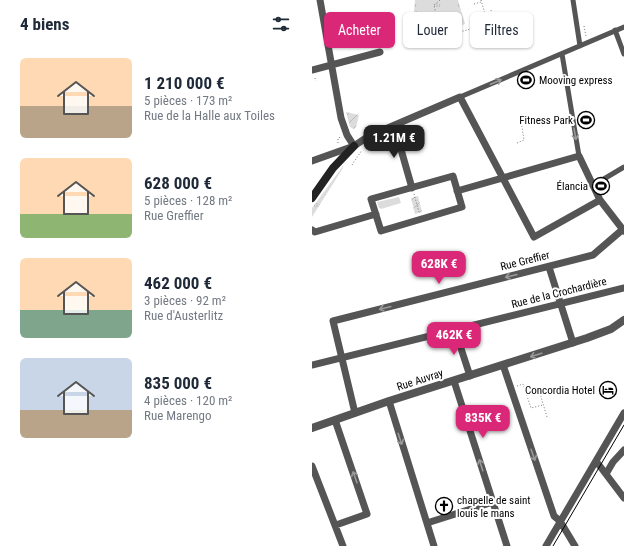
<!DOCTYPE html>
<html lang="fr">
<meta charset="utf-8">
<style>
:root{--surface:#fff;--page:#f6f6f7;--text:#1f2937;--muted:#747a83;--accent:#db2777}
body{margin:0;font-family:"Roboto Condensed",sans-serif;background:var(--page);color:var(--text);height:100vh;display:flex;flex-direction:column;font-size:15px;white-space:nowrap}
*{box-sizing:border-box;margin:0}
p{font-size:13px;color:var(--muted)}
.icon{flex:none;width:22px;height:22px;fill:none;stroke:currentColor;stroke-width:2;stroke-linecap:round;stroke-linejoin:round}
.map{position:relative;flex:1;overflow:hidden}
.panel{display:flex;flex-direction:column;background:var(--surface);width:312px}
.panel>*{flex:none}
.banner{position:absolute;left:12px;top:12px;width:240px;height:36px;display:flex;gap:8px}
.price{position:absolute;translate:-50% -34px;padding:0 9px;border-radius:8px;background:var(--accent);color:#fff;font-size:13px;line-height:26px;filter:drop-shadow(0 1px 2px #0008)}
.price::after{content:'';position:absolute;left:50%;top:24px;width:12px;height:9px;margin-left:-6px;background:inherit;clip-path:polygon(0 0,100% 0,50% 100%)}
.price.selected{background:#222;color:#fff}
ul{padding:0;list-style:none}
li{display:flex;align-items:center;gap:12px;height:100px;padding:0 20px}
li span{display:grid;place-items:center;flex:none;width:112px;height:80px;border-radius:6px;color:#555}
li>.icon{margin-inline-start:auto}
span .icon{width:48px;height:48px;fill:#fffc;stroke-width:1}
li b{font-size:17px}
h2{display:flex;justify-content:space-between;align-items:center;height:48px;padding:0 20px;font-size:17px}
.tag{padding:0 14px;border-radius:6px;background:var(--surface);box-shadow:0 1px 3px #0004;font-size:14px;line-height:36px}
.tag.selected{background:var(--accent);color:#fff}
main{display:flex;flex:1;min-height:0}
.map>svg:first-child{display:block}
.grass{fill:url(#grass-tufts)}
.park{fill:#dcdcdc}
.garden{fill:url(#garden-furrows)}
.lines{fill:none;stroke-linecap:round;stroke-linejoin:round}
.path{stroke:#777;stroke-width:1;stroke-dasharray:1 2;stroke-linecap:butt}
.pedestrian{stroke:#555;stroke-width:5}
.minor{stroke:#555;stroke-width:7}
.tertiary{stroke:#555;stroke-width:8}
.secondary{stroke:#222;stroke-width:8}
.tram{stroke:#000;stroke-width:1}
.oneway{stroke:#999}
.labels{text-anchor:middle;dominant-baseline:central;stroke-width:4;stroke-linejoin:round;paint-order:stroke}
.poi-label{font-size:11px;fill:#000;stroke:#fff;text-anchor:end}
.street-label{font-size:11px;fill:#000;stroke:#fff}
</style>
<main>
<section class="panel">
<h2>4 biens<svg class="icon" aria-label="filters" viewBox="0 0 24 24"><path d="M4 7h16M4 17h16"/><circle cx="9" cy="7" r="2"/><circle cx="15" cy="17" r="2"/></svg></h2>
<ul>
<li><span style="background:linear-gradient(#ffd9b3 60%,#b9a48a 0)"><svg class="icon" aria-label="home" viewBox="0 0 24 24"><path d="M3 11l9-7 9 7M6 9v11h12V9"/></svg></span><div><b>1 210 000 €</b><p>5 pièces · 173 m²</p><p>Rue de la Halle aux Toiles</p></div></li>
<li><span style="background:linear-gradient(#ffd9b3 70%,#8fb573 0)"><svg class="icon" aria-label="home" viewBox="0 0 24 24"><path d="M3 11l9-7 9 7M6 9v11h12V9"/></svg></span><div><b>628 000 €</b><p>5 pièces · 128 m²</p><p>Rue Greffier</p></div></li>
<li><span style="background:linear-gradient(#ffd9b3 65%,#7fa58c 0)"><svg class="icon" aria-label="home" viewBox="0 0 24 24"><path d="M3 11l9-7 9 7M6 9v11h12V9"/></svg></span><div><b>462 000 €</b><p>3 pièces · 92 m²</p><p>Rue d'Austerlitz</p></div></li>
<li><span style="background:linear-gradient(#c9d6e8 65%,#b9a48a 0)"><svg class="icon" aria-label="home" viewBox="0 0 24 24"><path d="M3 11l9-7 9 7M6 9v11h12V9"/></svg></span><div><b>835 000 €</b><p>4 pièces · 120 m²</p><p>Rue Marengo</p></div></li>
</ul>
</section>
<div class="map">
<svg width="312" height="546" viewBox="0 0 312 546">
<defs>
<pattern id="grass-tufts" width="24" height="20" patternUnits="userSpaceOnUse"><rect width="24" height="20" fill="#dcdcdc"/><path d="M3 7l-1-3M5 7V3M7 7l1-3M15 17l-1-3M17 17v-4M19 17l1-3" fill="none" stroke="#bbb"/></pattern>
<pattern id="garden-furrows" width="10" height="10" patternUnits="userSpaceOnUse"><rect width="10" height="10" fill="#dcdcdc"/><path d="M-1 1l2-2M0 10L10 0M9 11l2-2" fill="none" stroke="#bbb"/></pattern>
</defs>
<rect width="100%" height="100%" fill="#fff"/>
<path class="grass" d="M103,0H146L153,24L107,37L106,32L114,24L110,13L102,12Z
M31,166V168L0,217V208Z"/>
<path class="park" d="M87,197L89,203L69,209L68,208H67L65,202Z"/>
<path class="garden" d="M34,112L47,115L44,127L42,129L38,127Z
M106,196L110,212L103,214L99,198Z"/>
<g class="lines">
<path class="path" d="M169,0L173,14L180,13L179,10
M162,4L169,2
M110,13L116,31
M101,16L102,12L124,14L122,5L128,0
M272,26L274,36
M99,33L102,34L103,30L113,22
M108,34L125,29
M95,44H97L101,22H100
M117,47L116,41L162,28
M3,78L4,81
M26,143V138L29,137
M205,143L212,140L209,121L214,120
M40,165L50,150
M102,194L107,212
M205,386L211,384L219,408L231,405
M227,390L235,417"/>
<path class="pedestrian" d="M261,0L268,46
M303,30L312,54
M250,54L267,156
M148,97L312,27
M280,186L312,167"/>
<path class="minor" d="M8,0L29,118L35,135L42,146
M0,70L68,52
M82,125L100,188
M0,161L42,146L57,136L148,97L222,237L288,200
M141,176L150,207L69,231L59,199Z
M145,191L267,156L288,200L312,231
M0,230L3,232L64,214
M237,267L261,343
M143,330L158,376
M0,365L312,288
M191,365L242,516L248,521L263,546
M142,381L195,546
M77,401L122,546
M43,413L21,321L281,255L310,230
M23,420L55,514L24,525
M284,461L312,498
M0,466L31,546
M294,474L301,462L312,450
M115,523L181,502
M234,546L312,413"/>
<path class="tertiary" d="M0,428L77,401L275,338L299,329L312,320"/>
<path class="secondary" d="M0,198L21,168L42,146"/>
<path class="tram" d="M241,546L312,425"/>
</g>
<defs><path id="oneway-shaft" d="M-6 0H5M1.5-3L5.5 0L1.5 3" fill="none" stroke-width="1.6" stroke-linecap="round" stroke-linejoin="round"/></defs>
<g class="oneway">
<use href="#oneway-shaft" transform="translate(184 82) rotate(-23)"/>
<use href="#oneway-shaft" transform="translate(263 134) rotate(80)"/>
<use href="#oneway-shaft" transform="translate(199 276) rotate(166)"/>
<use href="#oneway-shaft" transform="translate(73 308) rotate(166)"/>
<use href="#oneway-shaft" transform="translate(224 355) rotate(162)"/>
<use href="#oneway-shaft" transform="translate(88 439) rotate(72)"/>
<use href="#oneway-shaft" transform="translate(221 455) rotate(71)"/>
<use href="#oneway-shaft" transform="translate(169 465) rotate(-108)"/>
<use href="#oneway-shaft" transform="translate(43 477) rotate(-109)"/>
</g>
<defs>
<g id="stadium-ring" transform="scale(0.9)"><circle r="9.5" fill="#fff" stroke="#000" stroke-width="1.5"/><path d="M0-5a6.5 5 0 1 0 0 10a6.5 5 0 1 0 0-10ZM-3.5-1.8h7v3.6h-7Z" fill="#000"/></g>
<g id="hotel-ring" transform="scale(0.9)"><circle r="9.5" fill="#fff" stroke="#000" stroke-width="1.5"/><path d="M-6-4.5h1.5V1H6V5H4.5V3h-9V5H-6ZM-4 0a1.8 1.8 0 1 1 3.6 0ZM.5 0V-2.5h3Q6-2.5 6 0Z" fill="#000"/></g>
<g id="church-ring" transform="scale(0.9)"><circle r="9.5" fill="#fff" stroke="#000" stroke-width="1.5"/><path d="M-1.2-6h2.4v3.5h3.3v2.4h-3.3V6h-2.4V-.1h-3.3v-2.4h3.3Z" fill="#000"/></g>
</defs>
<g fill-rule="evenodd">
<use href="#stadium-ring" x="214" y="80"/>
<use href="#stadium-ring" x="274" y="120"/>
<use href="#stadium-ring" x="289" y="186"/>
<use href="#hotel-ring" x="296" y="390"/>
<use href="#church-ring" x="132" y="506"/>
</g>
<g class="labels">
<g class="poi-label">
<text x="227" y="80" text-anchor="start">Mooving express</text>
<text x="261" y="120">Fitness Park</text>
<text x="276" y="186">Élancia</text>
<text x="283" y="390">Concordia Hotel</text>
<text x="145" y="500" text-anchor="start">chapelle de saint<tspan x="145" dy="13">louis le mans</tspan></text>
</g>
<g class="street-label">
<text transform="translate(213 261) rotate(-14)">Rue Greffier</text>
<text transform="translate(247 293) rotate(-14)">Rue de la Crochardière</text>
<text transform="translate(108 380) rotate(-18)">Rue Auvray</text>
</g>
</g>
</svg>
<b class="price selected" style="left:82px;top:159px">1.21M €</b>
<b class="price" style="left:127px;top:285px">628K €</b>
<b class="price" style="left:142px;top:356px">462K €</b>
<b class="price" style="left:171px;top:439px">835K €</b>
<div class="banner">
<a class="tag selected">Acheter</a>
<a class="tag">Louer</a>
<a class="tag">Filtres</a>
</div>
</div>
</main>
